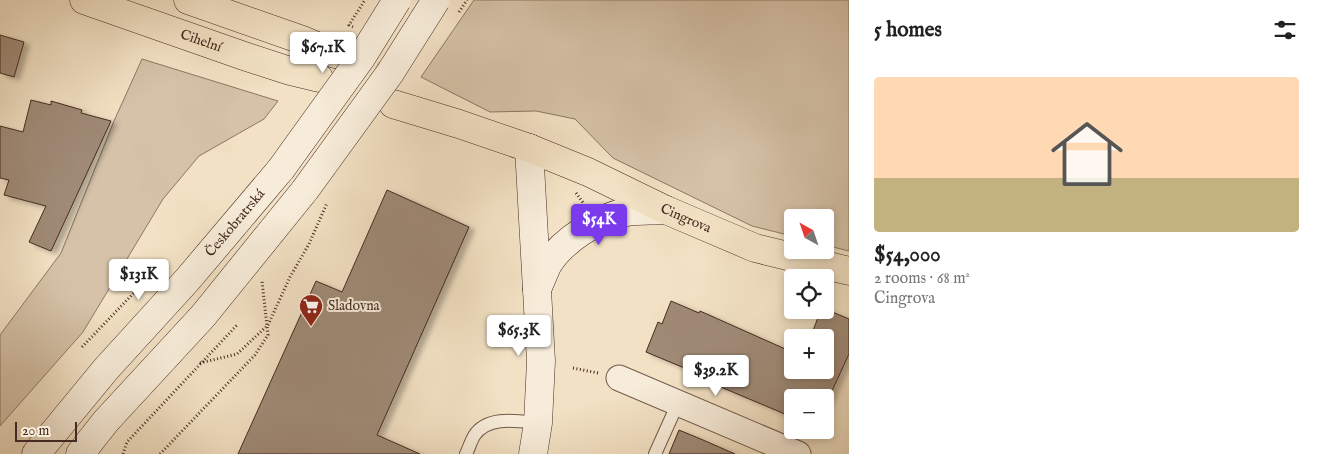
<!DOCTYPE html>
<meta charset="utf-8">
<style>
:root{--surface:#fff;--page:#f2f2f2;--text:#222;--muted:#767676;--line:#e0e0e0;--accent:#7c3aed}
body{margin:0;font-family:"IM FELL English",serif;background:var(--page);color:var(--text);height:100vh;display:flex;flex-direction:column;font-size:19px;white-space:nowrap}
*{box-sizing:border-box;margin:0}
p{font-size:16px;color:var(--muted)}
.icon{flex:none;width:28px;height:28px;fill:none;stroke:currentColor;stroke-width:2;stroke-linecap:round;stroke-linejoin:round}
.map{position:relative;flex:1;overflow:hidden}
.details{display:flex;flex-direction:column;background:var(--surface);width:475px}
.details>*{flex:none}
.needle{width:32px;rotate:320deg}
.tools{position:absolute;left:784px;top:209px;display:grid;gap:10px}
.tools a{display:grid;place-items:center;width:50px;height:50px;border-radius:5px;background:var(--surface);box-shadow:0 2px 8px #0003;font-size:25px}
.scale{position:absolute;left:15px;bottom:12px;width:62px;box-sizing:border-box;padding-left:5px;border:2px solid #452b21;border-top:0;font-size:14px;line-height:18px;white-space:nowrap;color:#452b21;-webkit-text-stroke:4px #f7ecd9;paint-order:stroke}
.price{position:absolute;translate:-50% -42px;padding:0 11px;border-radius:5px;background:#fff;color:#222;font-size:16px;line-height:32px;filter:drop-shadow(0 1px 2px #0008)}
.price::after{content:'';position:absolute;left:50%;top:30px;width:15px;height:11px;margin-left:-8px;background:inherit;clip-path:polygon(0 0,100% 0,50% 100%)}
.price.selected{background:var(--accent);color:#fff}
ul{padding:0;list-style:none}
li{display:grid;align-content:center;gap:10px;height:265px;padding:0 25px}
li+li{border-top:1px solid var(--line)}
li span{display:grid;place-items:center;height:155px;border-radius:5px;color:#555}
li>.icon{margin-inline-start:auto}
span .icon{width:90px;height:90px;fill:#fffc;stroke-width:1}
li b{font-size:21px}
h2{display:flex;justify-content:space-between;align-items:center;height:60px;padding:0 25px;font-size:21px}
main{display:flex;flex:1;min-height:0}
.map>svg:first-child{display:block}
.green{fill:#d5c2a8;stroke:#8d7664}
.building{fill:#9f8a76;stroke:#452b21;filter:url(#shadow)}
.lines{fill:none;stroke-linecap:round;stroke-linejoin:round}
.trunk-tunnel{stroke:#cfbda3;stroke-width:28;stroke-dasharray:28 14;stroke-linecap:butt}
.service-casing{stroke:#70584a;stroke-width:14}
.minor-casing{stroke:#70584a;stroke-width:27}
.secondary-casing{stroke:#452b21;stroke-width:29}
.primary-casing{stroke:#452b21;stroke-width:29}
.trunk-casing{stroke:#452b21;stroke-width:29}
.path{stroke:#452b21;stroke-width:3;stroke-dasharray:1 2.5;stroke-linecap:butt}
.service{stroke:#f7ecd9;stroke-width:12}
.minor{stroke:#f7ecd9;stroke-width:25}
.secondary{stroke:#f7ecd9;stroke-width:28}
.primary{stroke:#f2e1c4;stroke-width:28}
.trunk{stroke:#f2e1c4;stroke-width:28}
.secondary-bridge-casing{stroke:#452b21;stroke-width:29;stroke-linecap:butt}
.secondary-bridge{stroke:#f7ecd9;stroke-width:28}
.labels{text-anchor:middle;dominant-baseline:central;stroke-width:4;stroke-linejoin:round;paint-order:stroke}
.street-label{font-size:14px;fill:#452b21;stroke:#f7ecd9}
.poi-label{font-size:14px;fill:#452b21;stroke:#f7ecd9;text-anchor:start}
</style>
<main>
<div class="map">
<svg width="849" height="454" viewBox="0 0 849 454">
<defs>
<filter id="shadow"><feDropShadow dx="5.5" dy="3" stdDeviation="2.5" flood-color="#0004"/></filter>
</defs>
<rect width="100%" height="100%" fill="#f2e1c4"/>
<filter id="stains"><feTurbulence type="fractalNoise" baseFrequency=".004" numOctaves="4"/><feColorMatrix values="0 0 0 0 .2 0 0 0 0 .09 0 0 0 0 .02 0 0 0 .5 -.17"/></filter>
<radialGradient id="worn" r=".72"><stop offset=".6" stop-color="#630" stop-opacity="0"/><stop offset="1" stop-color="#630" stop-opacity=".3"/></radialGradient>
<path class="green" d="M474,0H849V251L825,245V218H792V236L752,226L613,158L575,119L536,111L490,112L421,77Z
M142,59L278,101L264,119L199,156L163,199L83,332L0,426V335L61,253L114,121Z"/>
<path class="building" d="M0,35L24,42L14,77L0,73Z
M31,100L51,105V101L82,110L81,113L111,121L51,251L29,242L46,206L4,195L9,180L0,178V126L23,132Z
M387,190L469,227L377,435L420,454H238L316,281L342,292Z
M671,301L699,313L700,311L792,352V370H825V338H810L821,310L825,309L849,319V354L825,406V398H792V417L716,385L718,382L646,352L658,322L662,324Z
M679,430L703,440L735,454H669Z"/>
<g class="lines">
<path class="trunk-tunnel" d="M335,54L402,90"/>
<g class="service-casing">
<path id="service" d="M466,454C469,448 471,441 474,436C487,415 518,421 538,423
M655,454L678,403"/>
</g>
<g class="minor-casing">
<path id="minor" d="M619,378L798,454"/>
</g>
<g class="secondary-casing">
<g id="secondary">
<path d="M529,148L541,361L538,423L533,454"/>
<path d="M537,289C541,281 544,272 548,264C563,240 599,217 627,212C639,210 653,211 666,210"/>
<path id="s1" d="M36,454L106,369L188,279L281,169"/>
<path d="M80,454L106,421L203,316L305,190"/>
</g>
</g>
<g class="primary-casing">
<g id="primary">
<path id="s2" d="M529,148L588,172L666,210L755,248L849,271"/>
</g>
</g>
<g class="trunk-casing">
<g id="trunk">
<path id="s3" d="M84,0L244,56L290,71L319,78"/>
<path d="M188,0L305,41L335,54"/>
<path d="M393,104L459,124L529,148"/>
</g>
</g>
<path class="path" d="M459,12L467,0
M353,27L349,25L365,0
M576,193L584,204
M82,347L152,274
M200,363L237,354L268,325L290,277L309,244L327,203
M573,368L598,373
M123,454L127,442L238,324
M160,454L255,355L268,335L262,281"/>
<use href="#service" class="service"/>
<use href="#minor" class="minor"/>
<use href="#secondary" class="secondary"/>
<use href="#primary" class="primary"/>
<use href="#trunk" class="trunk"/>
<g class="secondary-bridge-casing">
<path id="secondary-bridge" d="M281,169L361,58L397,0
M305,190L390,73L436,0"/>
</g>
<use href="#secondary-bridge" class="secondary-bridge"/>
</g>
<defs>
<g id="supermarket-pin" transform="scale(1.25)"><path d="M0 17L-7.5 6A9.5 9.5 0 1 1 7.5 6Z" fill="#8f2418" stroke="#f7ecd9"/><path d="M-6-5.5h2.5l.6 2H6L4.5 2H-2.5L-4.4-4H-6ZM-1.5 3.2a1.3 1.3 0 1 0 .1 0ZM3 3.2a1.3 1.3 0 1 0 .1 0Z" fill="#fff"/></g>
</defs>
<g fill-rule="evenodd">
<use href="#supermarket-pin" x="311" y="306"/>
</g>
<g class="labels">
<g class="street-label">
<text stroke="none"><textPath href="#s3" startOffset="124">Cihelní</textPath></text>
<text stroke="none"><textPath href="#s2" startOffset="172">Cingrova</textPath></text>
<text stroke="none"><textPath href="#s1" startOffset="305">Českobratrská</textPath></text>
</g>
<g class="poi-label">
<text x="328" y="306">Sladovna</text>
</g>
</g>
<rect width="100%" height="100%" filter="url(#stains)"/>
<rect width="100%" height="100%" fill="url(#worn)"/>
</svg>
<div class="tools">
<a><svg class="needle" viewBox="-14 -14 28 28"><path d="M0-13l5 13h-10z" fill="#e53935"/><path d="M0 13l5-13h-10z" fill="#767676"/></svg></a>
<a><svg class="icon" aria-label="locate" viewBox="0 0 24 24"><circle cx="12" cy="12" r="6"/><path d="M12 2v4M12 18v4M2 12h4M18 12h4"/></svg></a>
<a>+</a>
<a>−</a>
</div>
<div class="scale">20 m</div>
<b class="price" style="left:323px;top:74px">$67.1K</b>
<b class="price selected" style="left:599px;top:246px">$54K</b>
<b class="price" style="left:139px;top:301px">$131K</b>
<b class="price" style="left:519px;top:357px">$65.3K</b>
<b class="price" style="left:716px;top:397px">$39.2K</b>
</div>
<section class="details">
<h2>5 homes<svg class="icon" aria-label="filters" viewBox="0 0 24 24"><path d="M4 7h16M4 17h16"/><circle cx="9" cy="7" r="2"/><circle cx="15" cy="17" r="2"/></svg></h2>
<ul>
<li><span style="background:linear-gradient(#ffd9b3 65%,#c2b280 0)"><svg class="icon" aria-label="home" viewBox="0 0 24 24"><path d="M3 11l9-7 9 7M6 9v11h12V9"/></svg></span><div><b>$54,000</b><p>2 rooms · 68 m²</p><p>Cingrova</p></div></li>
</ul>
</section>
</main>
